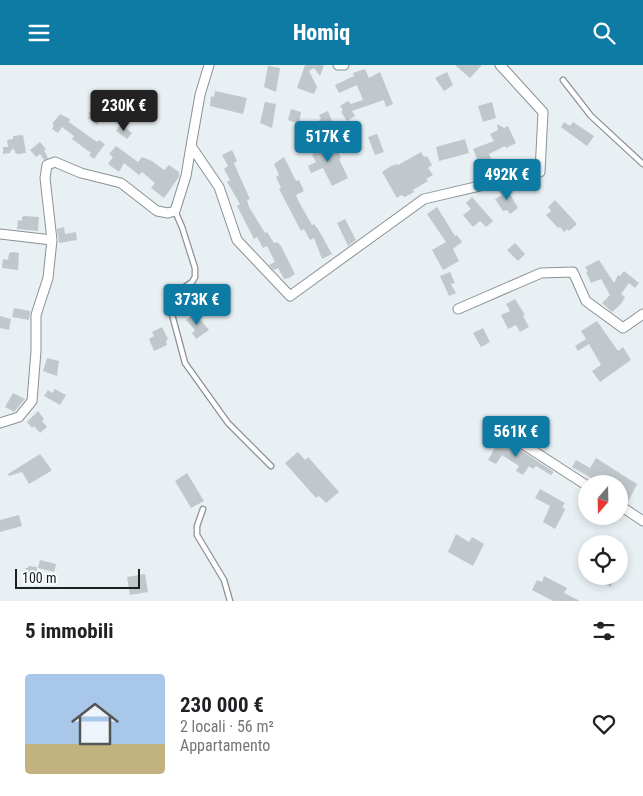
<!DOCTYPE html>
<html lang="it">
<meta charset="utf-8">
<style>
:root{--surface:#fff;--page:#f6f6f6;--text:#202124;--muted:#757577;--line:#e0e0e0;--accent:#0e7ba5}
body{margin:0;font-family:"Roboto Condensed",sans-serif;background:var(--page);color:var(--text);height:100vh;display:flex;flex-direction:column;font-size:19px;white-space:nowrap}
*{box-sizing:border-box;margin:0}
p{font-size:16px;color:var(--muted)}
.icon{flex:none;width:28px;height:28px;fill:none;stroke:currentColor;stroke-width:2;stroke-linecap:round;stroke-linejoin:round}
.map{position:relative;height:536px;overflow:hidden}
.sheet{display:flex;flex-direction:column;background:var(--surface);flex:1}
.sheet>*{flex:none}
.needle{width:32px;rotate:200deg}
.fabs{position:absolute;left:578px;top:410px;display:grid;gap:10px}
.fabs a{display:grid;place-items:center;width:50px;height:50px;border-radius:50%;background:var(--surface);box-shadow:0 2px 8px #0003;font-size:25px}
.scale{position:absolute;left:15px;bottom:12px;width:125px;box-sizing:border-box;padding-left:5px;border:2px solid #1d2021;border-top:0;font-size:14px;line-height:18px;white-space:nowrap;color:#1d2021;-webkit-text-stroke:4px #f9fdff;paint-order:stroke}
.price{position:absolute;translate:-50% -42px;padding:0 11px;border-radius:5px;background:var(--accent);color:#fff;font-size:16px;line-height:32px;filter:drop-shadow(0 1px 2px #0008)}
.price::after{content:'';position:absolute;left:50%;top:30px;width:15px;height:11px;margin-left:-8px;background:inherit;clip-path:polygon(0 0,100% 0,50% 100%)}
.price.active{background:#222;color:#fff}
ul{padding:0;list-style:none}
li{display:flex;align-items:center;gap:15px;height:125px;padding:0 25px}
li+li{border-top:1px solid var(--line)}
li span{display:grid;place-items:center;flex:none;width:140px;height:100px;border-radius:5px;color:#555}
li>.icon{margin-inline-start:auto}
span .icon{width:60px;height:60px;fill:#fffc;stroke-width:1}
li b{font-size:21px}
h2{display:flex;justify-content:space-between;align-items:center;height:60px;padding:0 25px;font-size:21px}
header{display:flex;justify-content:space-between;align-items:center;height:65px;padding:0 25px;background:var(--accent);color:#fff;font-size:22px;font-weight:800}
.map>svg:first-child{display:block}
.building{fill:#c1c8cb}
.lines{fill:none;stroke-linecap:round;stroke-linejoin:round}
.service-casing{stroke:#8b9194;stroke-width:7}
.minor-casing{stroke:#8b9194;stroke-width:11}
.service{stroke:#fff;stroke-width:4.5}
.minor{stroke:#fff;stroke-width:9}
</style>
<header><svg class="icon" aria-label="menu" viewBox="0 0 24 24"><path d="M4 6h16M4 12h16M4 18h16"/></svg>Homiq<svg class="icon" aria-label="search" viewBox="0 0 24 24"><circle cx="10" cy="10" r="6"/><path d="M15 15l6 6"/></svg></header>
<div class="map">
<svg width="643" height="536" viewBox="0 0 643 536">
<rect width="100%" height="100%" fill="#e9f0f4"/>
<path class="building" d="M305,0H324L320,11L314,3L309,6L317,22L314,29L297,23Z
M455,0H482L470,13Z
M268,1L280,3L276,27L264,22Z
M365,4L369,13L380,7L393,39L386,42L384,35L352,46L355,51L347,56L341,47L343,45L340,41L348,36L351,39L363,35L357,20L339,28L335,20L354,11L353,8Z
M447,7L453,20L444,26L435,13Z
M215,26L247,33L243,49L210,41L211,31L214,32Z
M265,37L276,39L272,63L260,58Z
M492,37L496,53L483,57L478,41Z
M93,42L103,50L97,60L88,53L90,50L88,49Z
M291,44L301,47L299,59L288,55Z
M328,46L334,61L324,66L319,55L321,54L319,50Z
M60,49L70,54L69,57L97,77L99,75L105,79L94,94L89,90L91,88L72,74L74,71L62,62L58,68L52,64L54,60L52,59Z
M564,57L570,61L573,57L594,71L587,81L561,62Z
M121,59L132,68L127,74L116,66Z
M497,59L504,63L508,61L516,78L506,83L505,81L489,89L498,108L485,113L473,84L494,76L490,69L498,65Z
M377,69L384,87L375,90L368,72Z
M23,70L26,88L18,89L15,88V85L12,84L10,88L3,89V82H8L7,75L13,74V71Z
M465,74L469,88L439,96L436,82Z
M323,76L327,83L335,80L341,93L339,94L348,113L332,121L323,103L311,108L308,101L316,97L312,90L315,88L312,81Z
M40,77L46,84L44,85L48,93L44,95L40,89L36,92L30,85Z
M116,81L138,97L142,92L152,96L164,105L169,100L179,107V112L164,133L151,123L155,118L142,107L139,110L124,98L119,107L108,99L113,92L109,89Z
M232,85L237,96L234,98L239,110L250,134L247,135L249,142L265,168L267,167L274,178L277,177L281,181L295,209L289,213L284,214L278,203L274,205L269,200L275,197L267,181L263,183L257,172L254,174L237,141L240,139L227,117L230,115L224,104L228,101L222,90Z
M421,87L424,92L427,91L432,100L428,103L433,110L426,114L428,116L413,125L414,127L405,132L401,130L397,133L382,107L391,101L397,99L398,100Z
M284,92L296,116L299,115L304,126L296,130L299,137L312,160L314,159L318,164L332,189L322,194L314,173L310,175L304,164L301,166L279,124L281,123L276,112L279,110L274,99Z
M506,122L518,143L510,149L507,145L503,146L495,134L502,130L499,126Z
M472,132L493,156L486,162L480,156L473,162L463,150L471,144L466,138Z
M555,135L577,159L569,166L567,164L564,167L560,162L558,163L546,150L551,146L548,142Z
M437,142L455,171L457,170L462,177L453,184L459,196L443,205L432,185L446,177L427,149Z
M25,151L39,152L38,166L17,164L18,155L22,156V152Z
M345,154L356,175L348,181L337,158Z
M64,162L65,169L76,167L77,175L59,178L57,164Z
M515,178L525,189L518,196L507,185Z
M13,187L19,188L18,205L2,203L3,194L8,195L9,188Z
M599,195L614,218L618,210L620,211L624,206L639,218L635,223L629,218L621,229L625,232L621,239L612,247L602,238L610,230L601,214L591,218L586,207H588L585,202Z
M450,207L455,218L451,219L456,228L449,231L440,211Z
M515,234L525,250L523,251L529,262L520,267L516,260L508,264L501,250L510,246L506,239Z
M14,243L30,246L29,255L12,252Z
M195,248L209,265L196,274L192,268L195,265L186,255Z
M0,251L11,254L9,265L0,263Z
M597,256L618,286L623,282L631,295L600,317L592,306L601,300L589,279L578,286L575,281L586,274L581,266Z
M162,262L168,274L166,276L167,280L154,286L149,274L154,271L152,267Z
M483,263L490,277L481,282L473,268Z
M47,293L59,296L57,311L43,306Z
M55,324L66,330L60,340L44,331L48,325L52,328Z
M13,328L25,334L14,347L5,342Z
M38,346L44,354L42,356L47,362L40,368L34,361L32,363L27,357Z
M502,374L522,386L554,407L551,410L536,401L533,404L529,401L523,410L516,406L519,401L502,390L496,399L488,395L497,379L498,380Z
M298,387L305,395L308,392L339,427L326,438L319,431L316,433L285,398Z
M40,389L51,404V406L29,419L22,407L9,411L8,409Z
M596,393L637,419L628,437L619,429V419H602L572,402L576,395L590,403Z
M187,408L204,436L191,443L175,416Z
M540,424L565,438L562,442L565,444L562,451L555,464L543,457L550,441L535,433Z
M19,450L22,461L0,467V455Z
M456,469L469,477L472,472L484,479L473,501L448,487Z
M40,495L56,499L54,507L38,503Z
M28,501L37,502L36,514L24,512L26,503H28Z
M145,509L148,527L130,530L127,512Z
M544,511L567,523L564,528L580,536H553L532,525L537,515L542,517Z
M586,511H613L611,515L613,516L611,522Z"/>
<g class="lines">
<g class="service-casing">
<path id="service" d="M563,15L591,51L643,99
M175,146L182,162L195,203V212L192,217L174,229L170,242L185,298L228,358L271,401
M203,444L197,461V470L224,515L230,536"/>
</g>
<g class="minor-casing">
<path id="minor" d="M209,0L200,30L191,81L219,122L237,175L290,231L424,134L540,107L543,47L500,0
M338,0H344
M0,169L52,175L45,113L47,100L55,97L81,108L121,118L157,146L168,148L175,146L186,111L191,81
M458,244L541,208L573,207L586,236L623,263L643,249
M0,358L19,352L32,336L36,286V250L48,213L52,175
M512,372L586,420
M619,440L643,456"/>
</g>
<use href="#service" class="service"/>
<use href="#minor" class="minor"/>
</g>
</svg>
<div class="fabs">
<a><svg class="needle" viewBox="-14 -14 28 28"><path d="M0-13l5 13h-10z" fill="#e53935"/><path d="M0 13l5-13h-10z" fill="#757577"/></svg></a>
<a><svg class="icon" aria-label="locate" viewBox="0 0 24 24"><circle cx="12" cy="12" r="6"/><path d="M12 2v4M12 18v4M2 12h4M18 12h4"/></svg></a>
</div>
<div class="scale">100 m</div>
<b class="price active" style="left:124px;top:67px">230K €</b>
<b class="price" style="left:328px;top:98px">517K €</b>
<b class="price" style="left:507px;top:136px">492K €</b>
<b class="price" style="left:197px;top:261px">373K €</b>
<b class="price" style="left:516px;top:393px">561K €</b>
</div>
<section class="sheet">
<h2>5 immobili<svg class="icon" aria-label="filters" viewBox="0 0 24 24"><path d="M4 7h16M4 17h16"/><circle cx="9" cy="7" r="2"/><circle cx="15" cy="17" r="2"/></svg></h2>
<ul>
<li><span style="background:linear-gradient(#a9c7e8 70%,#c2b280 0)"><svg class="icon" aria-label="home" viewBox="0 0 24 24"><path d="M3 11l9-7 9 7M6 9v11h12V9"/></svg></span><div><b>230 000 €</b><p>2 locali · 56 m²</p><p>Appartamento</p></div><svg class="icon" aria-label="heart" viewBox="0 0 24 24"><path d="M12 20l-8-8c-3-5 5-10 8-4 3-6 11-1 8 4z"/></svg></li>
</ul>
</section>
